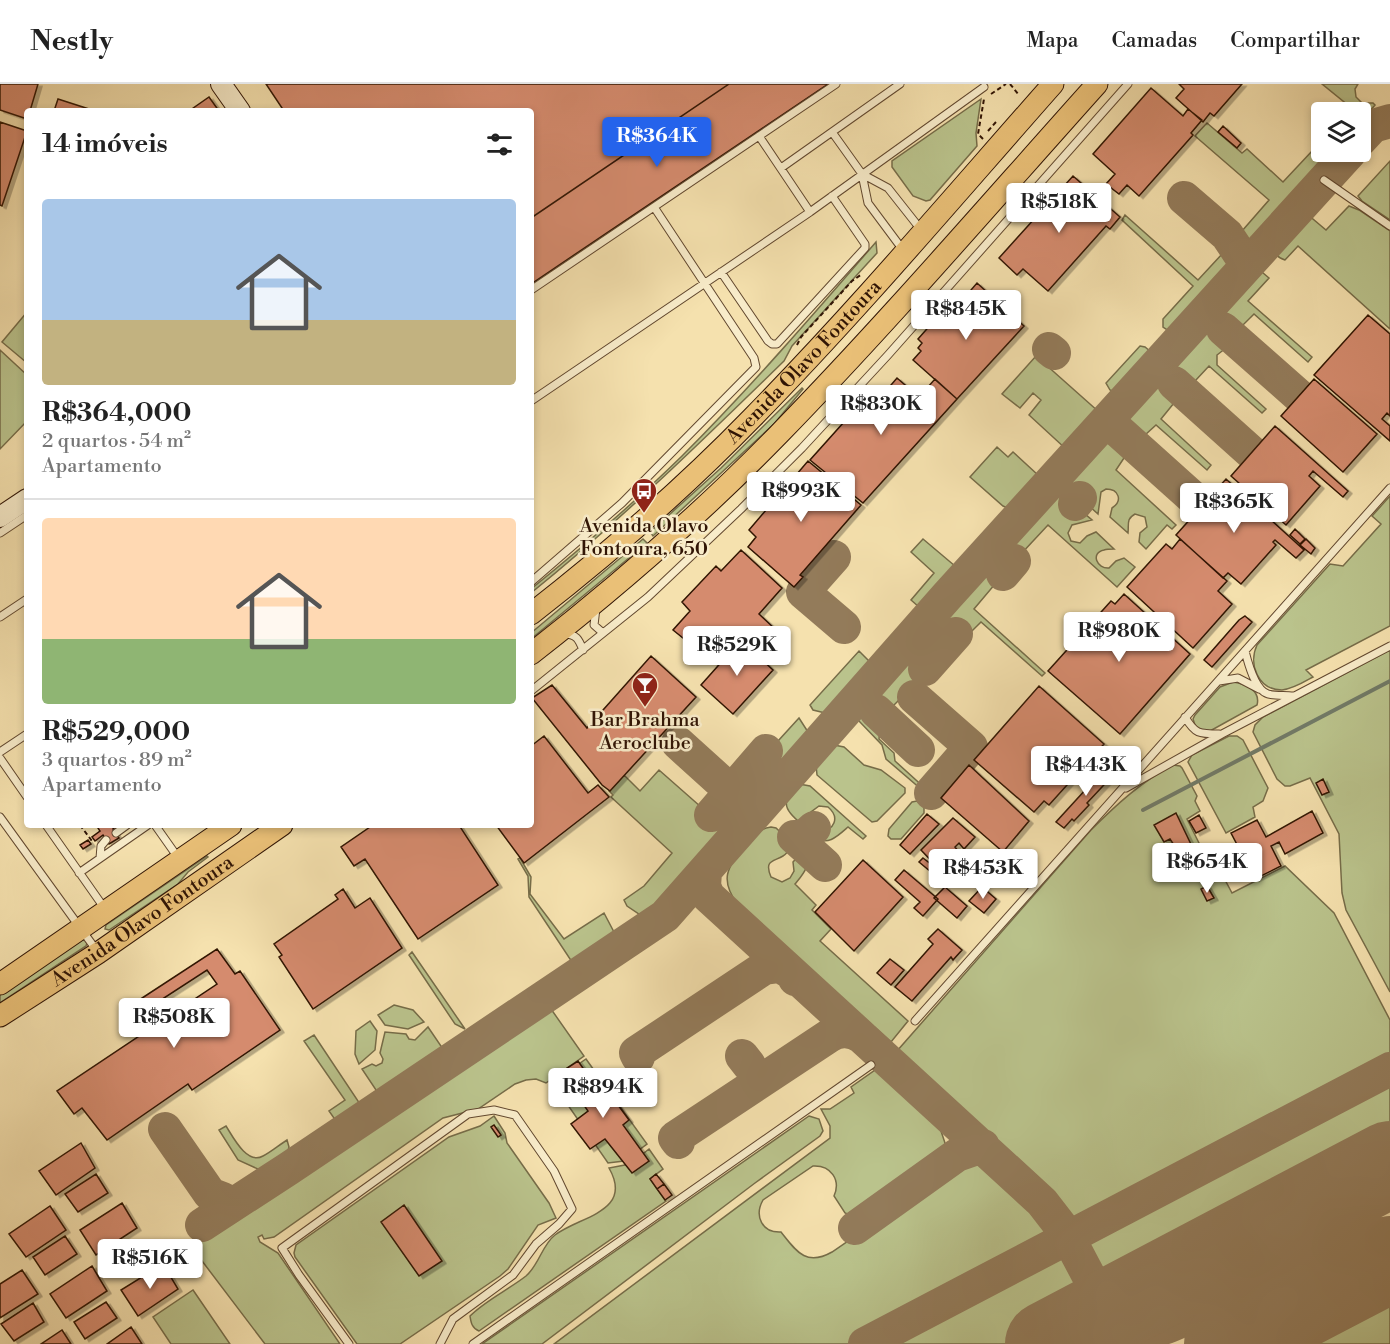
<!DOCTYPE html>
<html lang="pt">
<meta charset="utf-8">
<style>
:root{--surface:#fff;--page:#f2f2f2;--text:#222;--muted:#767676;--line:#e0e0e0;--accent:#2563eb}
body{margin:0;font-family:"Libre Bodoni",serif;background:var(--page);color:var(--text);height:100vh;display:flex;flex-direction:column;font-size:22px;white-space:nowrap}
*{box-sizing:border-box;margin:0}
p{font-size:20px;color:var(--muted)}
.icon{flex:none;width:33px;height:33px;fill:none;stroke:currentColor;stroke-width:2;stroke-linecap:round;stroke-linejoin:round}
.map{position:relative;flex:1;overflow:hidden}
.side{position:absolute;left:24px;top:24px;width:510px;height:720px;display:flex;flex-direction:column;background:var(--surface);border-radius:6px;box-shadow:0 3px 9px #0003}
.side>*{flex:none}
.controls{position:absolute;left:1311px;top:18px;display:grid;gap:12px}
.controls a{display:grid;place-items:center;width:60px;height:60px;border-radius:6px;background:var(--surface);box-shadow:0 3px 9px #0003;font-size:30px}
.price{position:absolute;translate:-50% -51px;padding:0 14px;border-radius:6px;background:#fff;color:#222;font-size:20px;line-height:39px;filter:drop-shadow(0 2px 3px #0008)}
.price::after{content:'';position:absolute;left:50%;top:36px;width:18px;height:14px;margin-left:-9px;background:inherit;clip-path:polygon(0 0,100% 0,50% 100%)}
.price.on{background:var(--accent);color:#fff}
ul{padding:0;list-style:none}
li{display:grid;align-content:center;gap:12px;height:318px;padding:0 18px}
li+li{border-top:2px solid var(--line)}
li span{display:grid;place-items:center;height:186px;border-radius:6px;color:#555}
li>.icon{margin-inline-start:auto}
span .icon{width:108px;height:108px;fill:#fffc;stroke-width:1}
li b{font-size:26px}
h2{display:flex;justify-content:space-between;align-items:center;height:72px;padding:0 18px;font-size:26px}
header{display:flex;align-items:center;gap:36px;box-sizing:border-box;height:84px;padding:0 30px;background:var(--surface);border-bottom:2px solid var(--line)}
header strong{font-size:28px}
nav{display:flex;gap:33px;margin-inline-start:auto;font-size:21px}
.map>svg:first-child{display:block}
.green{fill:#bac38c;stroke:#766c48;stroke-width:1.5}
.lines{fill:none;stroke-linecap:round;stroke-linejoin:round}
.stream{stroke:#717a67;stroke-width:4}
.taxiway{stroke:#937b5a;stroke-width:34}
.runway{stroke:#937b5a;stroke-width:86}
.building{fill:#d58b6e;stroke:#311505;stroke-width:1.5;filter:url(#shadow)}
.lane-casing{stroke:#62482f;stroke-width:9}
.secondary-casing{stroke:#311505;stroke-width:22}
.primary-casing{stroke:#311505;stroke-width:23}
.path{stroke:#311505;stroke-width:2;stroke-dasharray:4.5 3;stroke-linecap:butt}
.lane{stroke:#f8ecca;stroke-width:7}
.secondary{stroke:#f8ecca;stroke-width:20}
.primary{stroke:#eac077;stroke-width:21}
.labels{text-anchor:middle;dominant-baseline:central;stroke-width:5;stroke-linejoin:round;paint-order:stroke}
.street-label{font-size:20px;fill:#311505;stroke:#f8ecca}
.poi-label{font-size:20px;fill:#311505;stroke:#f8ecca}
</style>
<header>
<strong>Nestly</strong>
<nav><a>Mapa</a><a>Camadas</a><a>Compartilhar</a></nav>
</header>
<div class="map">
<svg width="1390" height="1260" viewBox="0 0 1390 1260">
<defs>
<filter id="shadow"><feDropShadow dx="4" dy="2.5" stdDeviation="0" flood-color="#0004"/></filter>
</defs>
<rect width="100%" height="100%" fill="#f5e1ae"/>
<filter id="stains"><feTurbulence type="fractalNoise" baseFrequency=".00333" numOctaves="4"/><feColorMatrix values="0 0 0 0 .2 0 0 0 0 .09 0 0 0 0 .02 0 0 0 .5 -.17"/></filter>
<radialGradient id="worn" r=".72"><stop offset=".6" stop-color="#630" stop-opacity="0"/><stop offset="1" stop-color="#630" stop-opacity=".3"/></radialGradient>
<path class="green" d="M1322,0H1358L1355,5L1356,13L1362,19H1373L1375,21L1361,38L1360,28H1352L1349,22Z
M981,15L976,49L977,62L930,116L926,117L913,112L892,83V77Z
M1207,39L1242,69L1247,65L1283,98L1313,66H1318L1326,74L1323,82L1252,160L1244,156L1242,147L1269,116L1195,52Z
M1390,77V136L1362,117L1358,112Z
M1349,122L1359,126L1390,147V245L1298,162L1285,176C1279,174 1274,170 1273,164L1307,130L1326,146Z
M1125,131L1198,196L1223,169L1232,175V183L1172,249L1163,243V235L1193,202L1122,136Z
M876,158L877,169L792,262L784,277C702,357 620,437 531,509V505C583,463 634,419 682,372C750,304 813,231 876,158Z
M1256,183L1269,194L1248,217L1312,273L1308,278L1254,230L1242,242L1236,245L1224,236L1219,223Z
M27,228V279L2,258Z
M1207,242L1218,248L1226,258V264L1217,271V281L1266,325L1262,329L1209,282L1195,297C1185,297 1174,287 1173,277L1202,244Z
M1140,262L1145,263L1151,268V273L1119,307L1115,308L1110,306L1106,299Z
M0,266L27,291V337L0,365Z
M1036,272L1099,328L1066,365L1029,331L1041,316L1033,309L1020,324L1002,310Z
M1156,301L1163,306L1174,319L1161,335L1211,381L1207,386L1156,341L1145,351C1135,350 1126,340 1125,331L1152,302Z
M802,304L803,305L774,340L653,452L650,448L721,384Z
M1102,356C1113,356 1123,364 1124,374L1116,386L1176,441L1172,445L1167,441L1146,465L1139,458L1140,449L1147,443L1145,433L1135,430C1126,435 1129,440 1128,449L1110,433L1112,424C1123,417 1119,405 1106,405L1101,408L1098,430L1066,401L1067,395Z
M997,363L1008,373L1013,368L1038,391V395L1016,421L1010,425L1003,422L970,393Z
M1059,408L1092,436L1072,441L1068,449L1071,457L1080,459L1087,452L1096,448L1114,465C1111,465 1107,465 1104,466C1090,469 1097,485 1109,484L1116,477L1124,474L1135,483L1117,503L1048,441L1020,471L1013,472L1009,468L1008,462L1052,412Z
M1390,412V542L1306,586L1313,593C1304,598 1293,605 1282,606C1258,606 1248,580 1257,561L1330,480L1343,482L1381,440L1372,432Z
M643,455L647,459L531,555V549Z
M923,455L955,482L919,523L911,516L934,489L911,468Z
M988,485L997,487L1001,493L974,525L1045,589L1042,592L981,538L970,549L963,553L955,550L948,542V531Z
M1390,566V908L1346,826L1342,809L1339,750L1310,694L1290,702H1285L1277,695L1253,648L1255,641L1263,633Z
M859,567L870,578L825,629L813,626L810,621Z
M913,577L925,585L927,597L909,618L903,612L889,626L882,619L880,608L907,578Z
M1233,598C1245,600 1261,606 1257,621L1210,647L1206,648L1196,644L1193,635L1195,631L1220,603Z
M858,633C871,634 881,642 879,655L894,669L895,677L938,716L936,718L886,675L882,661L858,636Z
M799,634L808,648L782,679L768,668Z
M1229,652H1237L1243,656L1268,704L1263,717L1253,723L1255,733L1226,749L1188,678L1192,671Z
M834,661L844,663L864,681L881,686L905,704V709L877,737L872,738L817,691L816,681Z
M1173,681L1180,682L1182,684L1197,712L1195,717L1200,727L1187,735L1200,761L1206,760L1232,809L1285,782L1334,829L1390,936V977L1094,1133L1082,1136L1068,1131L1035,1093L897,967L1091,746C1116,721 1142,697 1173,681Z
M659,686L726,745L662,817L642,832L627,822L624,816L644,802L672,769L611,713L613,711L609,707L624,691L640,707Z
M799,700L810,702L866,752L863,755L848,743C839,751 826,764 815,752L819,747C835,747 840,733 828,723L819,722L811,728L810,740L805,743C798,737 783,726 787,716C788,710 796,704 799,700Z
M917,717L924,723V729L901,755H891L888,752L889,745L912,718Z
M771,743L776,744L793,760C791,763 787,770 783,772C773,778 764,776 771,793L782,798L790,794L794,787L793,778L803,767C812,781 804,789 795,800L816,821L812,826L831,845L820,857L908,937L891,958L738,821C719,795 727,784 745,762C754,752 758,745 771,743Z
M207,772L208,773L188,788L178,800L109,846L105,845L106,841Z
M520,774L531,793L530,810L564,855L604,829L615,850L572,878L529,813L528,792L518,775Z
M82,856H85L87,859L86,862L0,919V910Z
M412,868L465,945L455,940L409,871Z
M394,921L413,926L424,938L408,945L385,941L378,931Z
M551,925L584,972L546,999L536,995L526,996L515,1000L478,1025L443,1034L274,1153L264,1155L262,1151L258,1153L260,1158L278,1169L340,1260H265L196,1169V1161Z
M370,937L377,947L375,966L359,980L355,970L356,947Z
M428,943L443,965L378,1009L362,985L372,980L376,982L382,979L383,975L380,969L385,948L406,950L409,955L415,956Z
M314,951L360,1020L336,1037L329,1027L345,1016L304,957Z
M586,975L647,1060L624,1077L608,1079L554,1001V997Z
M878,984L939,1041L945,1059L943,1072L855,1133L845,1129L834,1112C841,1096 831,1081 813,1082L763,1116C754,1132 762,1149 781,1148C796,1167 806,1183 832,1168L960,1080L978,1075L1045,1140L1047,1149L1038,1161L851,1260H554L830,1054V1042L821,1025H830L854,1009L851,1003Z
M1390,992V1080L1145,1209C1134,1212 1122,1214 1113,1206C1107,1201 1090,1169 1089,1161C1089,1155 1090,1152 1094,1148Z
M494,1032L505,1049L507,1059L549,1119L556,1134L538,1141L508,1185L500,1192L400,1260H357L295,1173L294,1169L296,1161L449,1053L480,1042Z
M809,1032L819,1035L823,1047L820,1052L755,1099L542,1260H482Z
M226,1042C233,1053 247,1081 263,1072C271,1068 279,1061 287,1056L289,1063L288,1067L260,1086L238,1076L219,1046Z
M649,1065L663,1085L650,1095L666,1117L479,1247C472,1244 471,1239 470,1232C486,1216 508,1206 526,1192C539,1181 542,1161 555,1151C580,1132 634,1128 609,1084L630,1080Z
M1050,1172L1059,1173L1070,1181L1084,1211L1085,1226L1071,1246L1045,1260H879L1023,1184Z
M1390,1175V1260H1227Z
M193,1206L230,1260H171L153,1233Z"/>
<g class="lines">
<path class="stream" d="M1143,726L1390,597"/>
<path class="taxiway" d="M1360,56L1373,42L1390,37
M1184,114L1227,151L1241,172
M1223,245L1299,312
M1049,265L1054,269
M1174,299L1252,369
M1114,343L1202,422
M1075,420L1080,414
M834,473L803,508L844,543
M1003,490L1014,477
M925,585L956,550
M914,613L971,663L931,709
M876,627L918,666
M678,659L731,707
M711,731L766,667
M814,744L804,753H794L825,781
M705,788L704,802L708,812L1042,1118L1066,1149L1112,1236L1113,1252L1112,1260
M742,972L749,981
M638,973L636,969L764,884L780,882L792,889L795,895
M165,1045L210,1110L223,1115
M678,1058L675,1054L829,952C840,945 851,946 862,953
M202,1141L288,1085L665,832L947,512L1350,68
M855,1144L957,1071L983,1062
M1112,1236C1140,1260 1169,1242 1198,1229
M865,1260L1390,985"/>
<path class="runway" d="M1048,1260L1390,1080
M1227,1260L1390,1175"/>
</g>
<path class="building" d="M0,0H38L30,27H27V35L0,26Z
M266,0H729L531,134V27H284Z
M729,0H828L531,200V134Z
M1179,0H1242L1214,32L1210,29L1203,38L1176,14L1184,5Z
M1151,4L1183,32L1188,25L1202,36L1191,49L1193,51L1139,112L1127,101L1119,110L1106,100L1115,90L1093,70Z
M209,13L219,27H189Z
M58,15L89,25L88,27H54Z
M0,38L27,47L2,122L0,121Z
M1223,42L1241,59L1237,64L1218,48Z
M1073,92L1120,133L1110,145L1106,142L1048,207L1023,185L1017,191L999,174Z
M977,199L1024,242L957,315L913,276L921,267L918,264L922,259L918,255L933,238L940,244L942,241L939,239L951,225L953,227Z
M1368,231L1390,250V332L1387,329L1382,335L1390,342V357L1314,291Z
M897,294L919,313L935,295L957,315L863,419L810,376L870,309L879,315Z
M1314,295L1377,350L1343,388L1281,332Z
M1275,342L1348,407L1343,413L1313,387L1309,392L1320,402L1286,441L1231,392Z
M808,377L861,421L800,491L803,493L794,503L748,463L756,453L749,446Z
M1226,395L1304,466L1296,474L1275,456L1273,458L1276,461L1241,500L1228,489L1223,494L1176,451Z
M1295,445L1305,455L1300,460L1290,451Z
M1180,455L1227,497L1218,507L1232,520L1193,564L1127,503L1166,460L1172,465Z
M1306,455L1315,464L1311,470L1300,461Z
M741,466L782,504L759,530L776,546L755,568L740,554L714,579L673,546L690,527L682,518L716,482L721,487Z
M1124,510L1190,570L1120,650L1048,587L1111,517L1115,520Z
M1245,532L1252,538L1212,583L1204,576L1239,536Z
M741,556L773,586L733,630L701,601Z
M651,572L696,613L610,707L602,701L532,614L552,601L587,644Z
M1039,602L1104,660L1049,721L1044,717L1034,728L974,676Z
M544,652L588,709L598,701L609,713L524,779L496,741H531V662Z
M969,681L1029,737L1003,768L941,714Z
M1108,681L1116,688L1087,719L1089,721L1074,737L1072,735L1064,744L1056,738Z
M1323,695L1329,708L1322,711L1316,699Z
M1312,727L1323,749L1285,770L1279,758L1271,762L1281,782L1255,795L1231,749L1257,736L1266,753Z
M1176,729L1198,775L1187,781L1170,755L1164,758L1154,741Z
M927,730L939,740L910,770L900,761Z
M1199,731L1206,744L1196,749L1189,737Z
M953,734L975,753L964,765L959,759L955,763L964,775L957,783L952,778L943,789L921,766Z
M96,741H118L113,745L119,754L109,760L103,751L95,757L92,753L100,747Z
M373,741H451L452,743L459,741L498,801L418,855L365,775L354,782L341,763Z
M88,756L91,760L83,765L80,761Z
M923,774L941,788L937,793L919,778Z
M863,776L903,813L854,867L815,828Z
M904,786L938,815L923,832L914,824L920,818L895,796Z
M1207,802L1214,814L1207,817L1201,805Z
M945,803L967,822L957,834L934,814Z
M982,803L996,815L984,829L969,817Z
M343,805L355,824L370,814L402,864L313,925L279,873L282,871L274,860L338,815L335,811Z
M938,845L962,866L953,876L951,873L912,917L895,903L933,860L928,855Z
M217,865L235,890L240,887L280,946L192,1006L188,1000L107,1056L82,1024L74,1030L57,1007L217,900L207,886L144,927L136,918Z
M890,875L904,886L891,901L877,889Z
M578,977L601,1010L607,1006L629,1036L623,1041L649,1077L632,1089L605,1055L590,1065L571,1040L588,1027L561,988Z
M494,1041L501,1051L498,1053L491,1043Z
M81,1059L95,1084L56,1111L39,1087Z
M96,1090L108,1109L78,1128L65,1110Z
M656,1090L664,1100L657,1105L650,1095Z
M664,1100L672,1111L665,1116L657,1105Z
M122,1119L137,1144L96,1171L80,1146Z
M404,1121L442,1177L419,1192L381,1138Z
M50,1122L66,1146L26,1173L9,1150Z
M65,1152L77,1170L45,1191L33,1173Z
M163,1180L178,1205L138,1232L121,1206Z
M92,1182L107,1207L66,1234L50,1210Z
M22,1186L38,1210L0,1234V1200Z
M106,1218L117,1234L85,1255L74,1238Z
M33,1219L44,1238L14,1257L1,1240Z
M131,1243L142,1260H107Z
M62,1246L71,1260H41Z"/>
<g class="lines">
<g class="lane-casing">
<path id="lane" d="M832,48L862,90L868,119L903,166
M759,52L810,128
M781,84L900,0
M862,90L888,104L922,147
M1324,96L1390,142
M721,188L768,257L772,260H777L865,164V160L832,112
M531,206L836,0
M531,317L810,128L984,3
M0,449L27,431
M531,498L622,419L756,283L754,274L654,123
M596,524L594,541L603,549
M0,533L27,515
M564,550C577,550 579,556 583,566
M1245,567C1248,579 1255,606 1268,610C1275,612 1285,611 1293,612
M1219,597L1238,594L1259,605
M531,607L648,513L741,425L802,364L888,271L1128,0
M1185,633C1195,650 1199,650 1219,650
M0,668L27,650
M0,674L27,713
M1126,704L1222,650L1390,562
M0,733L97,867
M46,741L105,825
M155,741L179,775
M116,749L127,741
M100,774L101,762L106,756
M79,789L148,741
M915,937L1390,404
M349,1260L299,1191L282,1164L468,1030L494,1026L515,1031L554,1087L572,1125L559,1140L536,1160L513,1191L453,1235L440,1260
M473,1260L871,981"/>
</g>
<g class="secondary-casing">
<path id="secondary" d="M221,0L240,27
M0,433L27,415"/>
</g>
<g class="primary-casing">
<g id="primary">
<path id="s1" d="M531,530C608,470 683,405 752,334C857,227 954,112 1053,0"/>
<path d="M531,570C618,502 702,429 779,350C889,237 992,117 1097,0"/>
<path d="M0,900L231,741"/>
<path id="s2" d="M0,932L98,869L282,741"/>
</g>
</g>
<path class="path" d="M1010,0L1019,11
M991,10L1006,0
M988,47L996,38
M983,55L978,50L984,15
M797,261L801,253L852,197L862,190
M80,741L92,757"/>
<use href="#lane" class="lane"/>
<use href="#secondary" class="secondary"/>
<use href="#primary" class="primary"/>
</g>
<defs>
<g id="bus-pin" transform="scale(1.35)"><path d="M0 17L-7.5 6A9.5 9.5 0 1 1 7.5 6Z" fill="#8f2418" stroke="#f8ecca"/><path d="M-5-6H5V4H4V6H2V4H-2V6H-4V4H-5ZM-3.5-4V0h7V-4ZM-3.5 1.2v1.5H-2V1.2ZM2 1.2v1.5H3.5V1.2Z" fill="#fff"/></g>
<g id="bar-pin" transform="scale(1.35)"><path d="M0 17L-7.5 6A9.5 9.5 0 1 1 7.5 6Z" fill="#8f2418" stroke="#f8ecca"/><path d="M-6-5H6L.8 .8V4.5H3.5V6h-7V4.5H-.8V.8Z" fill="#fff"/></g>
</defs>
<g fill-rule="evenodd">
<use href="#bus-pin" x="644" y="407"/>
<use href="#bar-pin" x="645" y="601"/>
</g>
<g class="labels">
<g class="street-label">
<text stroke="none"><textPath href="#s1" startOffset="372">Avenida Olavo Fontoura</textPath></text>
<text stroke="none"><textPath href="#s2" startOffset="171">Avenida Olavo Fontoura</textPath></text>
</g>
<g class="poi-label">
<text x="644" y="442">Avenida Olavo<tspan x="644" dy="23">Fontoura, 650</tspan></text>
<text x="645" y="636">Bar Brahma<tspan x="645" dy="23">Aeroclube</tspan></text>
</g>
</g>
<rect width="100%" height="100%" filter="url(#stains)"/>
<rect width="100%" height="100%" fill="url(#worn)"/>
</svg>
<div class="controls">
<a><svg class="icon" aria-label="layers" viewBox="0 0 24 24"><path d="M12 4l9 5-9 5-9-5zM3 14l9 5 9-5"/></svg></a>
</div>
<b class="price on" style="left:657px;top:84px">R$364K</b>
<b class="price" style="left:1059px;top:150px">R$518K</b>
<b class="price" style="left:966px;top:257px">R$845K</b>
<b class="price" style="left:881px;top:352px">R$830K</b>
<b class="price" style="left:801px;top:439px">R$993K</b>
<b class="price" style="left:1234px;top:450px">R$365K</b>
<b class="price" style="left:1119px;top:579px">R$980K</b>
<b class="price" style="left:737px;top:593px">R$529K</b>
<b class="price" style="left:1086px;top:713px">R$443K</b>
<b class="price" style="left:1207px;top:810px">R$654K</b>
<b class="price" style="left:983px;top:816px">R$453K</b>
<b class="price" style="left:174px;top:965px">R$508K</b>
<b class="price" style="left:603px;top:1035px">R$894K</b>
<b class="price" style="left:150px;top:1206px">R$516K</b>
<section class="side">
<h2>14 imóveis<svg class="icon" aria-label="filters" viewBox="0 0 24 24"><path d="M4 7h16M4 17h16"/><circle cx="9" cy="7" r="2"/><circle cx="15" cy="17" r="2"/></svg></h2>
<ul>
<li><span style="background:linear-gradient(#a9c7e8 65%,#c2b280 0)"><svg class="icon" aria-label="home" viewBox="0 0 24 24"><path d="M3 11l9-7 9 7M6 9v11h12V9"/></svg></span><div><b>R$364,000</b><p>2 quartos · 54 m²</p><p>Apartamento</p></div></li>
<li><span style="background:linear-gradient(#ffd9b3 65%,#8fb573 0)"><svg class="icon" aria-label="home" viewBox="0 0 24 24"><path d="M3 11l9-7 9 7M6 9v11h12V9"/></svg></span><div><b>R$529,000</b><p>3 quartos · 89 m²</p><p>Apartamento</p></div></li>
</ul>
</section>
</div>
